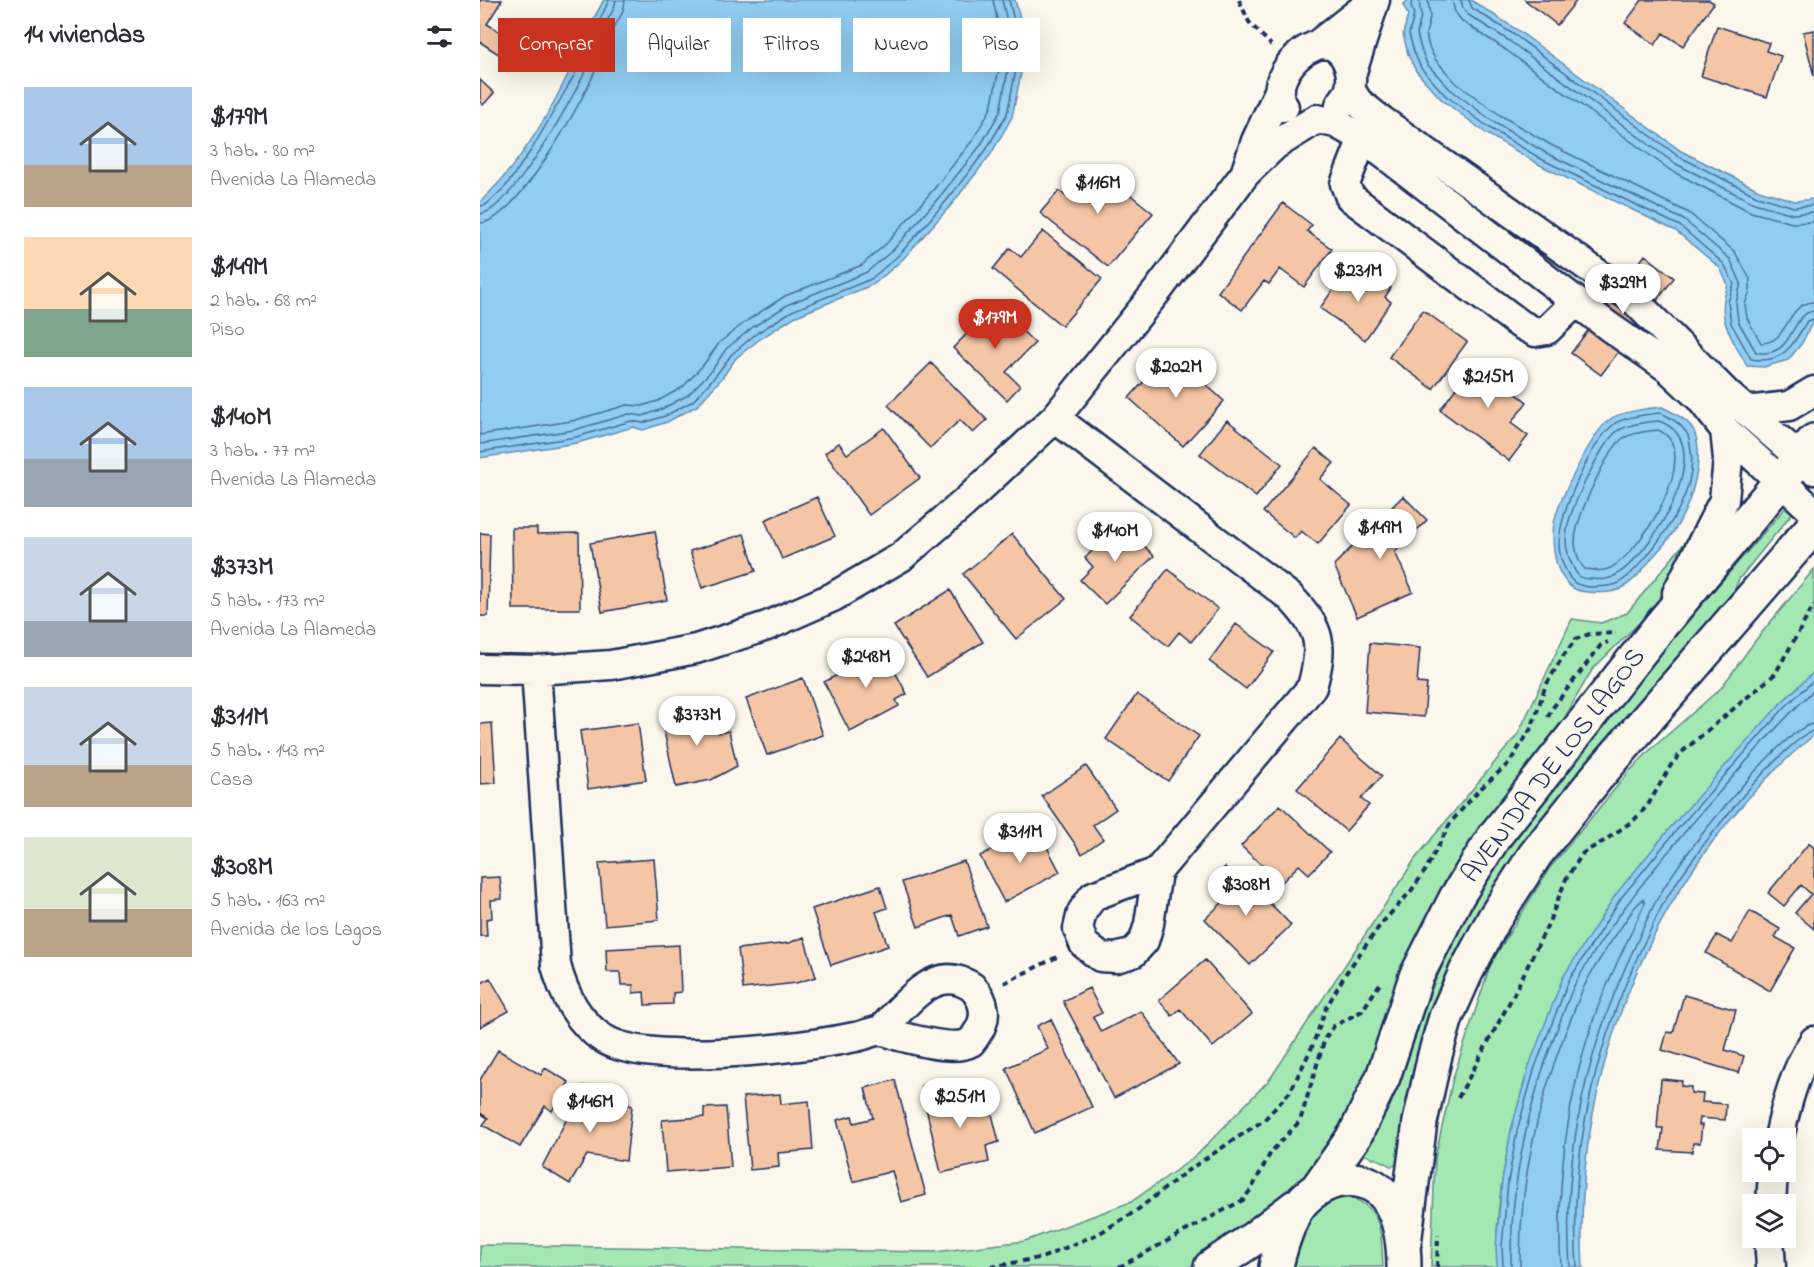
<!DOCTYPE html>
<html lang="es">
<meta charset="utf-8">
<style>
:root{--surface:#fff;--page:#f2f2f3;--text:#2b2b33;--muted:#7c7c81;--accent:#c8321e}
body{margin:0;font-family:"Indie Flower",sans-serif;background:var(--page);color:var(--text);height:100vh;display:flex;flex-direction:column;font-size:22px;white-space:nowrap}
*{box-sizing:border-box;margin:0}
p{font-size:20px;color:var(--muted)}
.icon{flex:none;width:33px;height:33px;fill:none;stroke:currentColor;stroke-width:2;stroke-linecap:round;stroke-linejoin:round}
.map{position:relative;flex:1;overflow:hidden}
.drawer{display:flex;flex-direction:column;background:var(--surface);width:480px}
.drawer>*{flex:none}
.banner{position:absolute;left:18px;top:18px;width:570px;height:54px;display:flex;gap:12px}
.controls{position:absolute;left:1262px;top:1128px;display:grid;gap:12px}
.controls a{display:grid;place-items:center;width:54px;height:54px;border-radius:0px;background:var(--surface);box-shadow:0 6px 24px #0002;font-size:30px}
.price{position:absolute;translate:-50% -51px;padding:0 14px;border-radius:21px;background:#fff;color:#222;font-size:20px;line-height:39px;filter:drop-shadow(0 2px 3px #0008)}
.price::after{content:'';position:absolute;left:50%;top:36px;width:18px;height:14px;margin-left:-9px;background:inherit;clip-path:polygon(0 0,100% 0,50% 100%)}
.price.selected{background:var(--accent);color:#fff}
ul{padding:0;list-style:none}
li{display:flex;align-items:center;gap:18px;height:150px;padding:0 24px}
li span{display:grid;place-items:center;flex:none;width:168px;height:120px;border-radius:0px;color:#555}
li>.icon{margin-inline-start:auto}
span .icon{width:72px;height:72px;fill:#fffc;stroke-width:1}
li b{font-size:26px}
h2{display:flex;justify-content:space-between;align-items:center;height:72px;padding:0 24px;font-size:26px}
.chip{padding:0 21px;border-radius:0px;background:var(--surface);box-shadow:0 6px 24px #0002;font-size:21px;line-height:54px}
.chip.selected{background:var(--accent);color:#fff}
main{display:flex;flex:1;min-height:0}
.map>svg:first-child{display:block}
.green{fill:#a3e8b3;stroke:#5f8c88;stroke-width:1.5}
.water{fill:#91cdf1;stroke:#628eb6;stroke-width:1.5}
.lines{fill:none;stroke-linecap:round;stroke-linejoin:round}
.shore{stroke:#4a6e99;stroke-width:1.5}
.building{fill:#f5c6a5;stroke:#1b2f5e;stroke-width:1.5}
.minor-casing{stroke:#1b2f5e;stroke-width:33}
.tertiary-casing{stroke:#1b2f5e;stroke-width:38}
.path{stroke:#1b2f5e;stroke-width:4;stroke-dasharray:6 4.5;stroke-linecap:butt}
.minor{stroke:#fbf7ec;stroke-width:28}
.tertiary{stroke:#fbf7ec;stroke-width:33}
.labels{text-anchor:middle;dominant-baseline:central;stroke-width:6;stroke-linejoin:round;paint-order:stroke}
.street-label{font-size:27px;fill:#1b2f5e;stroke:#fbf7ec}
</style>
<main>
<section class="drawer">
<h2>14 viviendas<svg class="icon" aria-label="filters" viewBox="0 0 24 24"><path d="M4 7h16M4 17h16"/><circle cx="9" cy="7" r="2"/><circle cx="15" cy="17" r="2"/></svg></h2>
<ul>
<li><span style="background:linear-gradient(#a9c7e8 65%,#b9a48a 0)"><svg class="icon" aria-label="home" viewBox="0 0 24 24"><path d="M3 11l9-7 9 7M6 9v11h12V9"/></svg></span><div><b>$179M</b><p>3 hab. · 80 m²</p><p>Avenida La Alameda</p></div></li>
<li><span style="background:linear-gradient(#ffd9b3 60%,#7fa58c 0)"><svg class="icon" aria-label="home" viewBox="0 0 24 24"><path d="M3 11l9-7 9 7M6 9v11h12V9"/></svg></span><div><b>$149M</b><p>2 hab. · 68 m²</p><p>Piso</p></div></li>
<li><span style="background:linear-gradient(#a9c7e8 60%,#9aa5b1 0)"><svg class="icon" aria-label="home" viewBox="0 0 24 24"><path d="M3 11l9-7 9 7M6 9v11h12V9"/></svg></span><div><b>$140M</b><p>3 hab. · 77 m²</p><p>Avenida La Alameda</p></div></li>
<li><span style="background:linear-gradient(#c9d6e8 70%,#9aa5b1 0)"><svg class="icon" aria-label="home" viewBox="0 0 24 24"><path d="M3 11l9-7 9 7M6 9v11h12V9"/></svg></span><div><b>$373M</b><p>5 hab. · 173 m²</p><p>Avenida La Alameda</p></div></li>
<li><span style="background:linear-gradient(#c9d6e8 65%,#b9a48a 0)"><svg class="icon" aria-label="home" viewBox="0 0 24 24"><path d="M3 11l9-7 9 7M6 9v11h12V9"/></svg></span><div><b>$311M</b><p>5 hab. · 143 m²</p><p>Casa</p></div></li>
<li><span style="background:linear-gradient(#dfe7d0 60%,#b9a48a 0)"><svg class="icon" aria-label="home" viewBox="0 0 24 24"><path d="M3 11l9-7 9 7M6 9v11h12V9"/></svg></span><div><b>$308M</b><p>5 hab. · 163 m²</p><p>Avenida de los Lagos</p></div></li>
</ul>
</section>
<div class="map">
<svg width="1334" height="1267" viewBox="0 0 1334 1267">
<rect width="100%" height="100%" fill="#fbf7ec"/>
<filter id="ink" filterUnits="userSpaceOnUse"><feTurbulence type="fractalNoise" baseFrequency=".0167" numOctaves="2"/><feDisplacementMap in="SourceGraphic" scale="12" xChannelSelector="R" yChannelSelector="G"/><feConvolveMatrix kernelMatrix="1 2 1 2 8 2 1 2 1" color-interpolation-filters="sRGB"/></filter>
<g filter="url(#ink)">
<path class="green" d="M1308,505L1314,511L1259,579L1246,612L1050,845L919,1165L910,1166C900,1157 893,1160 884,1154L886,1150L911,1104L950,992L981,927L1004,885L1036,836L1201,628Z
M1229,513L1197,578L1179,603L1112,670L1095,699L841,1162L816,1190L727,1259L709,1267H0V1245L455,1252L545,1241L651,1202L716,1156L790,1079L935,859L1038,734L1092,619L1121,623L1147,613Z
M1334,569V672L1301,703L1049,1066C1030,1131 1014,1198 1017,1267H951L955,1158L973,1078L1011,963L1069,869L1148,773L1169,751L1241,688L1275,641Z
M868,1197C904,1207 901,1236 903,1267H812C814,1252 825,1216 837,1206C845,1199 858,1198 868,1197Z"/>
<path class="water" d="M124,0H535L539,14L544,59L532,117L511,154L472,204L423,259L394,284L314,317L280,339L256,358L242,378L217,406L187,422L163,430L153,427L97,443L0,458V202C37,167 68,117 90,70C102,47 110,23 124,0Z
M928,0H991L1039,31L1201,151L1279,190L1315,201L1334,199V319L1322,343L1308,360L1284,367L1267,366C1251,336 1235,319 1248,285L1240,268L1196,231L1060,165L1007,134L961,99L936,71L928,54L923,34L928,15L923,5Z
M1182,407C1193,412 1209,420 1214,431C1226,460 1210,506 1194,531C1188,541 1179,550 1171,559C1163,570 1151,585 1138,590C1128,593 1117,593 1107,592C1091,591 1084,582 1078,568C1073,553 1072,539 1074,523C1078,502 1112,433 1129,420C1138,412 1170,408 1182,407Z
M1334,672V735C1179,863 1091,1067 1103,1267H1017L1016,1246L1022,1181L1031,1130L1049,1066L1083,977L1136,894L1190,828L1301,703Z"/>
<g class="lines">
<path class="shore" d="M932,0L931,6L934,15L929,34L934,52L941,68L965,95L1011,129L1063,160L1200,226L1244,264L1254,284L1248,302L1251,323L1271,359C1303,365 1313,345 1327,321L1334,319
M939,0L941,16L937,34L941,49L947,64L970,89L1015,123L1066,153L1204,220L1250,259L1261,283L1256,303L1258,321L1276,352C1315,360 1309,313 1334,311
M948,0L950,17L946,34L949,47L955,59L976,83L1020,115L1071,145L1209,213L1255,252L1270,279V291L1265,304L1267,318L1281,343C1310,343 1305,303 1334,302
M972,0L975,12L982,21L1026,50L1190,170L1271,212L1312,223L1334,222
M981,0L983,8L987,14L1031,42L1194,163L1274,203L1313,214L1334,212
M989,0L992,8L1036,36L1198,156L1277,196L1314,207L1334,205
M0,206L6,205L26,186L52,149L95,74L129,0
M0,214C29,212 90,103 103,76C109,62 114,47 120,33C125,22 135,12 136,0
M0,223C35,222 96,111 111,80C117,66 122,51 128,37C134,25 145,14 145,0
M1181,413C1190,417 1200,423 1206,432C1209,435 1209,440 1210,444C1219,486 1191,526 1167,556C1159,565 1149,578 1137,584C1129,587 1118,587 1110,587C1100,586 1092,584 1088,574C1083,566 1079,554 1079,544C1079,515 1110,444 1133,425C1142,417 1169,414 1181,413Z
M1179,421C1242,443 1171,556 1134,576C1128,580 1119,580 1112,579C1104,579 1098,578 1094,569C1087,556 1084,540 1088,525C1092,506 1123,439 1139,430C1150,424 1166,422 1179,421Z
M1178,430C1226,450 1160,556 1128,569C1121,572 1113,570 1105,569C1099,564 1096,552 1095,544C1094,521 1125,454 1142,439C1150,433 1168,431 1178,430Z
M0,435L92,421L147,405L162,406L178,401L203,387L224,364L240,342L268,320L305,296L382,265L407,243L454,189L492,141L511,108L521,59L517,19L513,0
M0,444L94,430L149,414L163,416L182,409L208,395L232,370L246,349L273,327L309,304L387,272L413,250L461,195L500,146L520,112L530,59L526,17L522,0
M0,452L96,437L151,421L163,423L185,416L213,401L237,374L252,354L277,333L312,311L391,279L419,255L467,200L506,150L527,114L538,59L533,16L529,0
M1023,1267L1022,1246L1028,1182L1037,1131L1055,1067L1089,980L1141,898L1195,832L1305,707L1334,680
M1031,1267C1030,1186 1047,1108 1076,1032C1083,1016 1088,997 1096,982C1133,917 1180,860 1229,804C1263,765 1296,726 1334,690
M1040,1267C1039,1184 1056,1108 1086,1031C1092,1017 1097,1002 1103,989C1115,962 1138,933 1154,908L1163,899L1165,903C1148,940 1129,977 1115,1015C1087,1095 1076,1183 1081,1267
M1090,1267C1082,1152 1107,1046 1157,942C1163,928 1169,914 1176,901C1200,859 1232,821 1263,785C1275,771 1317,724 1334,724
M1097,1267C1089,1155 1115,1046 1163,945C1170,932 1176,917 1183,904C1207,864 1237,827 1267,791C1278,779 1319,733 1334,731"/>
</g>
<path class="building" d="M0,0H22L7,24L30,38L20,55L0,42Z
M1045,0H1097L1077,25Z
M1162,0H1229L1234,3L1203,46L1183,33L1175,45L1145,23Z
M1237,26L1289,43L1286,51L1301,56L1287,97L1221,76Z
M1334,30V76L1323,32Z
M0,80L14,93L3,105L0,102Z
M612,164L673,213L628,267L560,213L579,191L586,196Z
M803,203L832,225L827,231L852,249L824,287L800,269L789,284L784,281L762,310L738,292Z
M563,231L622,279L582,326L513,269L530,248L541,257Z
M1165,255L1194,278L1121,375L1091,353Z
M884,269L911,288L905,297L911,302L885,340L840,308L865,273L876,281Z
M515,305L555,343L526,372L540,386L527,400L473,348Z
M943,310L987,342L953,389L909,357Z
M690,352L744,401L703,446L649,398Z
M997,359L1036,387L1033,391L1047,402L1031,423L1048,436L1029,461L960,410Z
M451,363L507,420L493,433L480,420L450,448L408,405Z
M747,420L802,464L776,497L720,454Z
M404,428L440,478L389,515L345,453L359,443L367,454Z
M836,448L854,463L840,479L871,505L838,544L821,531L815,538L783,512Z
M923,496L947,520L915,552L933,592L877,617L854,565Z
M337,497L355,536L302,559L285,520Z
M641,522L674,556L625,604L600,580L613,567L605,558Z
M32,528H57V534L99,533L100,609H33Z
M175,531L187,600L122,612L110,543Z
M0,533L10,534L8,616H0Z
M264,534L276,571L222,588L210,551Z
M532,534L586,599L536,639L483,574Z
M688,569L738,609L711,642L699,632L688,646L650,616Z
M470,590L503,642L447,677L414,626Z
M756,624L794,652L766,689L729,661Z
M399,642L427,694L416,700L419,706L370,732L344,682L382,662L378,653Z
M890,643L940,648L937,683L947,684L944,717L885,712Z
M323,678L343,735L287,755L266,699Z
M657,694L719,736L688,781L626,739Z
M232,707L238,733L249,731L257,766L231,780L196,787L181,717Z
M12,723L16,783L0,784V724Z
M158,723L166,780L108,789L100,731Z
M860,739L902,776L881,799L889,805L866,831L817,789Z
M606,766L636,809L613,825L623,839L602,854L562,796Z
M800,805L850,852L829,874L819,865L801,883L761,846Z
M556,826L580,872L524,902L500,856Z
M1329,843L1334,848V929L1315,913L1331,894L1321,885L1304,906L1288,893Z
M174,859L179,920L125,925L119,863Z
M484,861L507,926L479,936L472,915L438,927L422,882Z
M745,867L753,876L759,871L811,925L770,965L725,919L747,898L731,881Z
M20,877L22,899L11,900L12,918L6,919L7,936H0V878Z
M400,886L407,908L396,912L408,946L351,965L332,909Z
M1270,911L1300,929L1295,937L1315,948L1290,991L1226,953L1237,935L1252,943Z
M324,937L336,977L316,983L263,989L258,949L309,943Z
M199,945L201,992L193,993V1004L165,1005L164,992L153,993V985H141L140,972H127L126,949Z
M725,960L772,1014L733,1047L700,1009L692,1016L679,1000Z
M10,978L29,1011L0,1027V984Z
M609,988L622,1013L613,1017L621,1032L661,1011L699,1064L634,1098L583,1001Z
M1204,995L1256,1010L1245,1050L1264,1056L1259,1073L1182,1050L1187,1032L1193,1033Z
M571,1019L612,1107L555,1133L526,1068L568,1049L557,1026Z
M18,1050L61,1075L65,1068L89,1082L72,1111L65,1106L40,1147L3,1125L8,1118L0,1113V1080Z
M1181,1079L1202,1081L1201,1086L1211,1087V1093L1223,1094L1222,1102L1246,1104L1245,1120L1220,1118L1219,1125H1222L1220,1143H1213L1212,1152L1180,1150L1183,1128H1177Z
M415,1080L446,1195L421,1202L412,1171L373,1182L357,1120L372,1116L374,1123L393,1118L385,1088Z
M460,1081L466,1104L507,1094L519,1142L506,1146L509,1162L461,1173L441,1086Z
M104,1086L152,1106L146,1161L107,1155L90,1184L62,1167Z
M300,1094L301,1104L329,1101L333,1150L298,1153L299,1167L270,1170L263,1097Z
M246,1107L251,1167L186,1172L182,1120L224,1117V1108Z"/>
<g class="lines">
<g class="minor-casing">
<path id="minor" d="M839,44C844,45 849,44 853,46C867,53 874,74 870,88C869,94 863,100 860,105
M871,75L895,0
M800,89L776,141L765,174L795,145L837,119L855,123L883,138L1128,326L1188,368L1220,398L1245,430L1334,512
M870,89L878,102L898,118L1152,298L1248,395L1334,470
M804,107C791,90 807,64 822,53C828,48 836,47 842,41C860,27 877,13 895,0
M883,138L865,184L870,197L1040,324L1055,332L1067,330L1096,302
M1266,411L1309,406L1334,391
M575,418L810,597C841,629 844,644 832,687L677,872L613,896L602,912L598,929L604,944L620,957L636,958L653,953L664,941L669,924L677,872
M1197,593L1244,500L1248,459L1245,430
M0,669L56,670L131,665L216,649L287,626L353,597L421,557L483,504L575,418L678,290L765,174
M56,670L76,965C83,993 98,1023 124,1039C168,1067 323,1048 375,1037C383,1036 390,1032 397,1031C404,1030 413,1034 419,1036C437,1040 474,1052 491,1042C491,1042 496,1036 496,1035C508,1019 506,1001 492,987C488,984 484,983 480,981C448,970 420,1011 400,1031
M1299,1138C1306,1105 1315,1070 1334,1041
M1291,1204L1293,1172
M1289,1238L1291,1267"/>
</g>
<g class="tertiary-casing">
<path id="tertiary" d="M837,1189L875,1135L903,1077L936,977L976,898L1014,837L1181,625L1334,441
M924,1243L940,1122L955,1055L966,1017L986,972L1014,919L1055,855L1117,777L1334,526
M731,1267L773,1239L816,1206
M796,1267C799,1251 810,1215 821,1203C847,1173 894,1169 913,1208C922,1227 924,1247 924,1267"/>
</g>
<path class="path" d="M759,0L769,22L791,45
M1068,717L1071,710L1121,645L1128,642
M524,983L579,956
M978,1098L1034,994L1069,922L1086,879L1103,853L1124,841L1154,820L1168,805L1191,765L1202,752L1295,674L1334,605
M511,1267L564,1257L620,1233L656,1211L707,1171L784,1120L810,1092L832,1047L846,1008L866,973L901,924L931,891L945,871L971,822L998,791L1029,763L1045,738L1052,727L1065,687L1083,656L1096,639L1110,634L1136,633
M639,1267L763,1200L772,1188L791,1152L820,1121L845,1038L854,1026L882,1011L901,982
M957,1267L958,1235"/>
<use href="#minor" class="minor"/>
<use href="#tertiary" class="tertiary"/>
</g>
</g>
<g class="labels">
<g class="street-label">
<text transform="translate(1074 766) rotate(-53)">AVENIDA DE LOS LAGOS</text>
</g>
</g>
</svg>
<div class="controls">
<a><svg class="icon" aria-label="locate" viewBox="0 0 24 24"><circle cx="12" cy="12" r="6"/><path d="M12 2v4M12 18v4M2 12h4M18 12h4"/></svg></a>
<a><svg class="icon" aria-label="layers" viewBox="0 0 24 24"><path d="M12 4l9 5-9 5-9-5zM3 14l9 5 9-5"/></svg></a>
</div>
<b class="price" style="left:618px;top:215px">$116M</b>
<b class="price" style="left:878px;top:303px">$231M</b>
<b class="price" style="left:1143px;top:315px">$329M</b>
<b class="price selected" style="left:515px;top:350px">$179M</b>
<b class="price" style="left:696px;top:399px">$202M</b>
<b class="price" style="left:1008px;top:409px">$215M</b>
<b class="price" style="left:900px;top:560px">$149M</b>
<b class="price" style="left:635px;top:563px">$140M</b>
<b class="price" style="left:386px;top:689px">$248M</b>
<b class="price" style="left:217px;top:747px">$373M</b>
<b class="price" style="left:540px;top:864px">$311M</b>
<b class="price" style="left:766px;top:917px">$308M</b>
<b class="price" style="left:480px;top:1129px">$251M</b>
<b class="price" style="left:110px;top:1134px">$146M</b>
<div class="banner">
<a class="chip selected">Comprar</a>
<a class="chip">Alquilar</a>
<a class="chip">Filtros</a>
<a class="chip">Nuevo</a>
<a class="chip">Piso</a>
</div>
</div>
</main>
